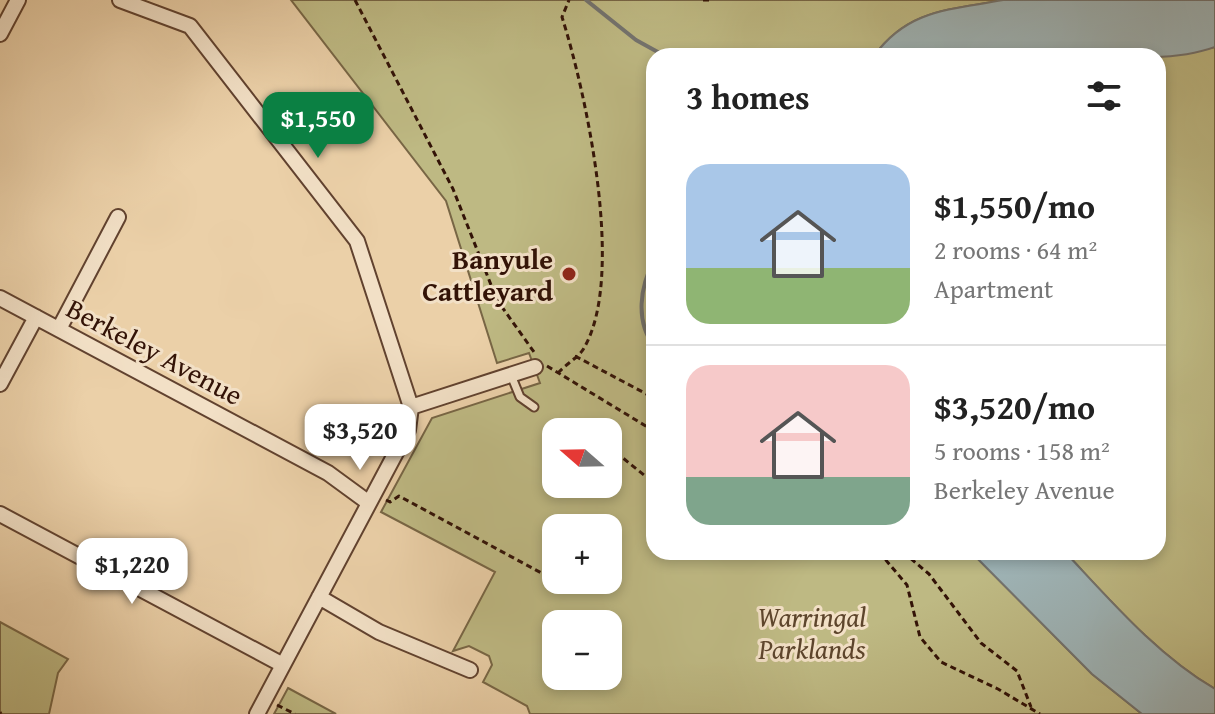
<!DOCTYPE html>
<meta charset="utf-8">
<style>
:root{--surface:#fff;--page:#f6f6f6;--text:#222;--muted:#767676;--line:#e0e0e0;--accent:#0b8043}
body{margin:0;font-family:"Gentium Book Plus",serif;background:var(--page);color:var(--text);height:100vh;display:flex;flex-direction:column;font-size:30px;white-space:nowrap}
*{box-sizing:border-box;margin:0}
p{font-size:26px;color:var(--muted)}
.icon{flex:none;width:44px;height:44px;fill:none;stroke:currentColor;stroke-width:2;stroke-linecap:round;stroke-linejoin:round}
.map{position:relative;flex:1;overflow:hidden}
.details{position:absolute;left:646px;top:48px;width:520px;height:512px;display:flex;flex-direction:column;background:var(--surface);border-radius:24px;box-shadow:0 4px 12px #0003}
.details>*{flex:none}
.needle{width:52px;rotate:290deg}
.controls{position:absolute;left:542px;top:418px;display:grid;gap:16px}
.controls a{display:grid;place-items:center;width:80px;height:80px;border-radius:16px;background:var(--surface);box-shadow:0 4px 12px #0003;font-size:40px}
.price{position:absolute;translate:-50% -68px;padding:0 18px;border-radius:16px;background:#fff;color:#222;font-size:26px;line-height:52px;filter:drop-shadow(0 2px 4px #0008)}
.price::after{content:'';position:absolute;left:50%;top:48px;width:24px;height:18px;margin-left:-12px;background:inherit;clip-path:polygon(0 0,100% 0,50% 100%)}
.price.on{background:var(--accent);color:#fff}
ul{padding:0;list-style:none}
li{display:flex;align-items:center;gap:24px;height:200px;padding:0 40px}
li+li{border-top:2px solid var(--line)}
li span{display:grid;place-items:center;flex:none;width:224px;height:160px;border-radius:24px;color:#555}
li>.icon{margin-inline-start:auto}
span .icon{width:96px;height:96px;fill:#fffc;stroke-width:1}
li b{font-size:34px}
h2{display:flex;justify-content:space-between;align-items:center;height:96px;padding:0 40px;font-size:34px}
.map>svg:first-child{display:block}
.green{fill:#beb983;stroke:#786645;stroke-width:2;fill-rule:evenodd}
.water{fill:#9eb3b5;stroke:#73736f;stroke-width:2}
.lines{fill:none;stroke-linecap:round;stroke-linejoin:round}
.stream{stroke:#73736f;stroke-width:4}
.service-casing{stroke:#61422f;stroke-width:11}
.minor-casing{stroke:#61422f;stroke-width:18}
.path{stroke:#331307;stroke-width:3;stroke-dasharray:6 4;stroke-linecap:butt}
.service{stroke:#f2e0c6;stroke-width:7}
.minor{stroke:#f2e0c6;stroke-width:14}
.poi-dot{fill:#8f2418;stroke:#f2e0c6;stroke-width:3}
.labels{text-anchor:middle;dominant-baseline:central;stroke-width:6;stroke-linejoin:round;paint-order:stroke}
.poi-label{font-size:28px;font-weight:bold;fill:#331307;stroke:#f2e0c6;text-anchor:end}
.street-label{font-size:28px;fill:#331307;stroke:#f2e0c6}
.park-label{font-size:28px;font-style:italic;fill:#5d452c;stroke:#f2e0c6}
</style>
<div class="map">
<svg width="1215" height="714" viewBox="0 0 1215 714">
<rect width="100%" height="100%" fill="#ebd0a8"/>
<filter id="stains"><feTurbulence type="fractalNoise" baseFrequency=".0025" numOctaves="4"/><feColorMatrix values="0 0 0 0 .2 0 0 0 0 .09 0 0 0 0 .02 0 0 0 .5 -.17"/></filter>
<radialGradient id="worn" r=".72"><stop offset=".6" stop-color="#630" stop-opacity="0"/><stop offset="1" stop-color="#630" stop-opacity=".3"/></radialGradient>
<path class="green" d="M291,0H1003C950,10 908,9 874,56H654V552H971L1092,674L1142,714H530L527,706L483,682L492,665L489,656L469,646L453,651L495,572L381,512L432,418L540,383L529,353L497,363L446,201ZM556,432H608V484H556ZM556,528H608V580H556ZM556,624H608V676H556Z
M1215,47V689C1157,655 1111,601 1065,552H1158V56Z
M0,622L68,659L58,673L49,714H0Z
M288,688L336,714H274Z"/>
<path class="water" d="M1003,0H1215V47C1158,68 1081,50 1021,52C972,55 923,56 874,56C908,9 950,10 1003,0Z
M971,552H1065C1111,601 1157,655 1215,689V714H1142L1092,674Z"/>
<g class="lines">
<path class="stream" d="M586,0L636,40L665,56
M654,260C640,287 635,321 654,346"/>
<g class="service-casing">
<path id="service" d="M511,375L520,397L534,407"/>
</g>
<g class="minor-casing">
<path id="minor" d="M120,0L190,26L357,241L411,407L408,430L257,714
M0,34L18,0
M0,298L328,473L369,503
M59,329L118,217
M0,384L36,317
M411,407L535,367
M0,514L283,665
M319,597L379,632L470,670"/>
</g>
<path class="path" d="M355,0L453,189L497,300L534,352
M703,0H709
M575,356L654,398
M547,366L654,431
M558,373C566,364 579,357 584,348C626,276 586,93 562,17L569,0
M608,446L654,483
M386,500L390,502L399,496L571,589
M879,552L907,585L920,637L941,662L998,689L1040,714
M903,552L929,574L981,643L1017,671L1031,707
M277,705L295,714
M0,712L1,714"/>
<use href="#service" class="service"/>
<use href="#minor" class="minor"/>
</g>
<circle class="poi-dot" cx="569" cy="274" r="8"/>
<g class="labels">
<g class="poi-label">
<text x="553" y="258">Banyule<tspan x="553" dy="32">Cattleyard</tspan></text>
</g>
<g class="street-label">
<text transform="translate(155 351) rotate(28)">Berkeley Avenue</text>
</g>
<g class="park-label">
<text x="812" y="616">Warringal<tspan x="812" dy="32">Parklands</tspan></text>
</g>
</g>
<rect width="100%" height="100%" filter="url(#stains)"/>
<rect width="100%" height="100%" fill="url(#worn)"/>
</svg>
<div class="controls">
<a><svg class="needle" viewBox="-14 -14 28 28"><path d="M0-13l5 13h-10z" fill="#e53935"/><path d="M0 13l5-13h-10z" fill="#767676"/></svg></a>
<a>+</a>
<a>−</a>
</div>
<b class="price on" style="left:318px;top:160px">$1,550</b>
<b class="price" style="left:360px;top:472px">$3,520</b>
<b class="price" style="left:132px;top:606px">$1,220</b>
<section class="details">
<h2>3 homes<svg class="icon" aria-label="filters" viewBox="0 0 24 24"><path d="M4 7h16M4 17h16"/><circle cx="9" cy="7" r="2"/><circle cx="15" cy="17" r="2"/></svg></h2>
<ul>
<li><span style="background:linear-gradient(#a9c7e8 65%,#8fb573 0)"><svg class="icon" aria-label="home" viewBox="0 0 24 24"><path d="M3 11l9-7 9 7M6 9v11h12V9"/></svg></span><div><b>$1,550/mo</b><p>2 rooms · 64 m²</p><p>Apartment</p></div></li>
<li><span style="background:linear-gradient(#f6c9c9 70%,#7fa58c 0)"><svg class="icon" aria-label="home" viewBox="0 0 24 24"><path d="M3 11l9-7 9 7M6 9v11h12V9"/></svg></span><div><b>$3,520/mo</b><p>5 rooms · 158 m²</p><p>Berkeley Avenue</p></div></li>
</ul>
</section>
</div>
